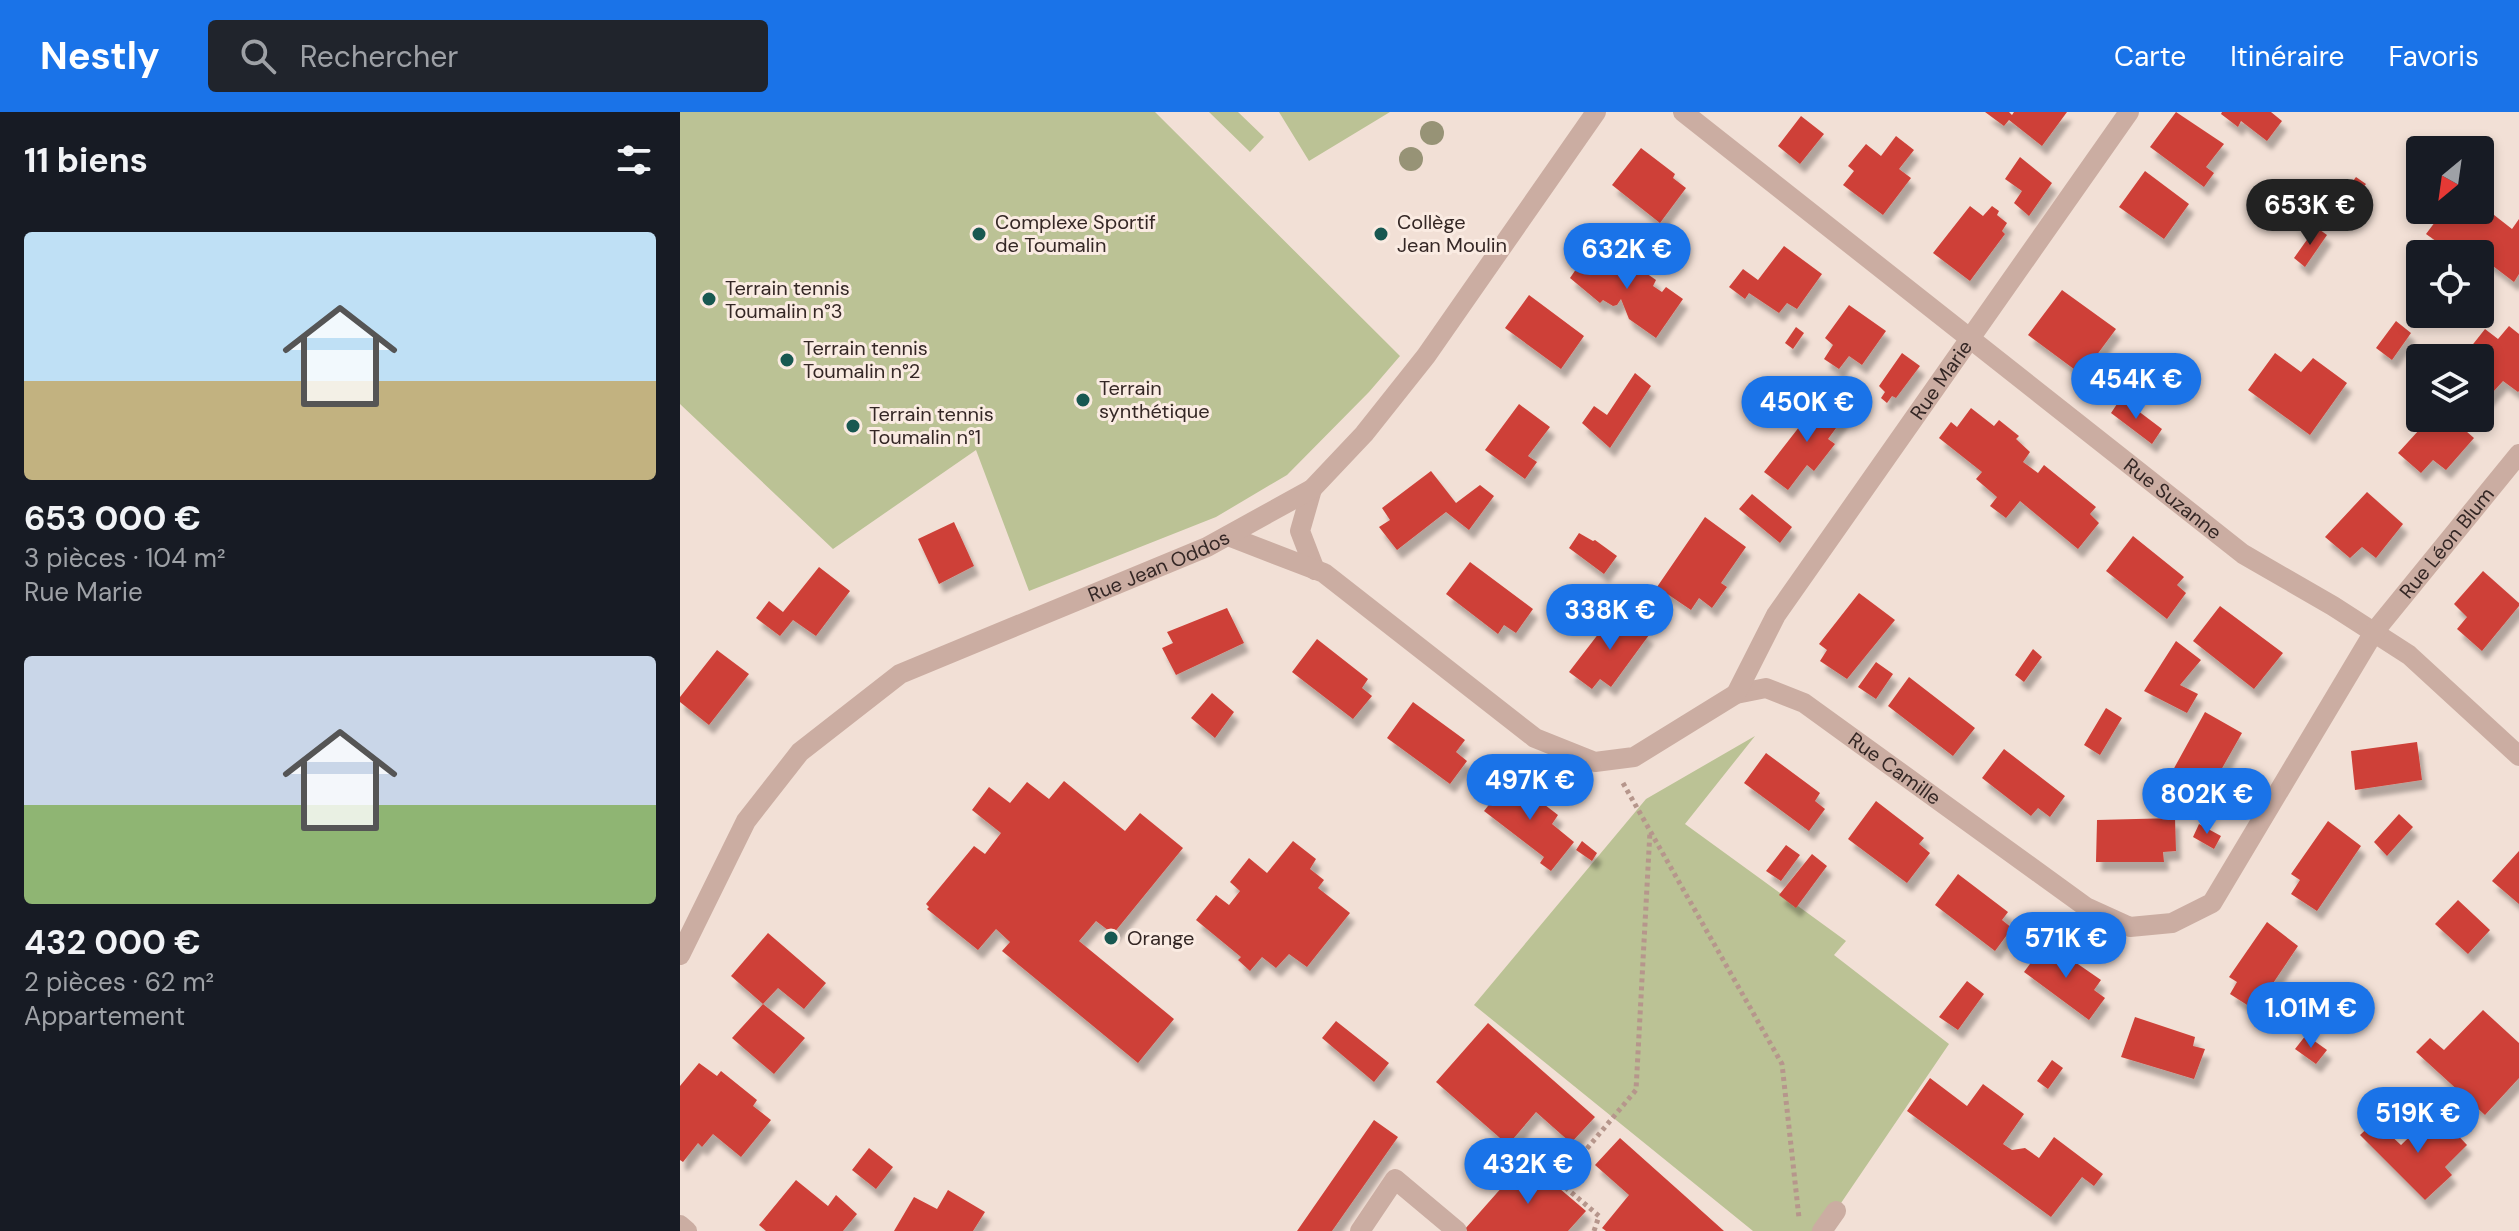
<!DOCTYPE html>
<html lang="fr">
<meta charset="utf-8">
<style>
:root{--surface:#171b24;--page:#20242c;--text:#f1f3f6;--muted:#9ea1a6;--accent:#1a73e8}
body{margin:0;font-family:"DM Sans",sans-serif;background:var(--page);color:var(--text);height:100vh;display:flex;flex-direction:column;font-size:30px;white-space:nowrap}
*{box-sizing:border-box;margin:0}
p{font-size:26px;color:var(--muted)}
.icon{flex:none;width:44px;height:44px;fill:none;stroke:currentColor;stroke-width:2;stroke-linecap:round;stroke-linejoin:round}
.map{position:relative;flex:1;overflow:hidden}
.side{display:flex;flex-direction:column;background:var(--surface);width:680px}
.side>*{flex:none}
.needle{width:52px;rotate:209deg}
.buttons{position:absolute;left:1726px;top:24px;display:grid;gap:16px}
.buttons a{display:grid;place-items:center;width:88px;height:88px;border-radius:8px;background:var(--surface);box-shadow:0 4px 12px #0003;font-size:40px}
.price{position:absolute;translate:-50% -68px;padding:0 18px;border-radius:28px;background:var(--accent);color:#fff;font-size:26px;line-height:52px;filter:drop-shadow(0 2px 4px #0008)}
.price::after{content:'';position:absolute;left:50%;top:48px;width:24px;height:18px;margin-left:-12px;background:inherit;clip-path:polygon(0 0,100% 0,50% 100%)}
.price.active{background:#222;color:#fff}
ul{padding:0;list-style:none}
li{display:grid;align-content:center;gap:16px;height:424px;padding:0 24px}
li span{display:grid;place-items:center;height:248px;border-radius:8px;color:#555}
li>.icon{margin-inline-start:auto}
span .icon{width:144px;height:144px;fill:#fffc;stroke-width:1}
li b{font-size:34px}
h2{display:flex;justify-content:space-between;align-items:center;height:96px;padding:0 24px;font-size:34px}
header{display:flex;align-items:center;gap:48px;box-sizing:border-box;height:112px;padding:0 40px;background:var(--accent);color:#fff}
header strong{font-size:38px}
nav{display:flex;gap:44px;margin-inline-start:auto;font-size:28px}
.search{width:560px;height:72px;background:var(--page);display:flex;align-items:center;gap:20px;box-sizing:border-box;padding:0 28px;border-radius:8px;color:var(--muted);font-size:30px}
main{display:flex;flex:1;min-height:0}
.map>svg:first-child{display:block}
.green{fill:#bbc295}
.building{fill:#ce4138;filter:url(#shadow)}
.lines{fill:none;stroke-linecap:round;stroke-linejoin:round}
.path{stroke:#b6968c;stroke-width:5;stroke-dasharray:4 4;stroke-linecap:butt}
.minor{stroke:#cbada2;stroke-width:20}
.tree{fill:#979376}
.poi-dot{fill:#185851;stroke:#faebe2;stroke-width:3}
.labels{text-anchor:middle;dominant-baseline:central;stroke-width:6;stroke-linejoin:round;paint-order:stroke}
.poi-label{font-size:20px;fill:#342725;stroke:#faebe2;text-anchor:start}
.street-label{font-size:20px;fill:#342725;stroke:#faebe2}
</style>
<header>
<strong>Nestly</strong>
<div class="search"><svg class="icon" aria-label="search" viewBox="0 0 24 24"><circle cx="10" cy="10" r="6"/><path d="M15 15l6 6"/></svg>Rechercher</div>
<nav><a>Carte</a><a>Itinéraire</a><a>Favoris</a></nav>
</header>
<main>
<section class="side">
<h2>11 biens<svg class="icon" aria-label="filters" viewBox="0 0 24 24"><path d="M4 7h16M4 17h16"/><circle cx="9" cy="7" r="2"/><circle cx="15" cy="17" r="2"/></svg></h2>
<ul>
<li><span style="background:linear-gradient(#bfe0f5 60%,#c2b280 0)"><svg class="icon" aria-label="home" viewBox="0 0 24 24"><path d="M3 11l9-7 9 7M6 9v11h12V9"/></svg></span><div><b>653 000 €</b><p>3 pièces · 104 m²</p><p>Rue Marie</p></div></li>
<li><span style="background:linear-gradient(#c9d6e8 60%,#8fb573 0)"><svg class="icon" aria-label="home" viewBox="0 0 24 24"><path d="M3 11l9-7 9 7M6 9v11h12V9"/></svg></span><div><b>432 000 €</b><p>2 pièces · 62 m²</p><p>Appartement</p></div></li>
</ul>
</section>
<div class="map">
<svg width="1839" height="1119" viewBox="0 0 1839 1119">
<defs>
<filter id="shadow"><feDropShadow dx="5" dy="9" stdDeviation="2" flood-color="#0004"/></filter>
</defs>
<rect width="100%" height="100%" fill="#f2e0d6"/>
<path class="green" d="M0,0H475L720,244L689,280L607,363L536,405L349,479L296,338L153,437L0,292Z
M529,0H558L584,25L570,40Z
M599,0H710L629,49Z
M1075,624L1005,712L1166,829L1154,843L1269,932L1142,1119H1073L794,893L966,687Z"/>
<path class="building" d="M1305,0H1329L1332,3L1334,0H1387L1362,34L1329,8L1324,14Z
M1496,0L1544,32L1526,55L1534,61L1524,75L1470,35Z
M1542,0H1591L1602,9L1587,29L1561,9L1558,15L1541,2Z
M1121,4L1144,22L1120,52L1098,34Z
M1216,24L1234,38L1219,57L1231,66L1203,103L1163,73L1174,59L1168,54L1186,32L1201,44Z
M961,36L995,62L993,66L1006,76L980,111L932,73Z
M1340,45L1372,71L1349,104L1334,91L1342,79L1325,67Z
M1465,59L1509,92L1484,127L1439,95Z
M1676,65L1686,72L1667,96L1658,89Z
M1800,92L1832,117L1839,107V162L1834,170L1788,135L1783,142H1774L1746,122L1764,98H1800Z
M1290,94L1303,104L1312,94L1319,99L1317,103L1327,111L1322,119L1325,122L1290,169L1253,141Z
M1636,115L1647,123L1625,155L1614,146Z
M1104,134L1142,162L1117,197L1107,191L1099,201L1069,181L1065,187L1049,175L1063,157L1078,168Z
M924,142L936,152L956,154L976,168L973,174L982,180L986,175L1003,187L976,226L949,207L941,187L937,193L933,194L923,188L920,191L890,166L905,144Z
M1382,178L1436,217L1402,263L1348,223Z
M849,183L904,224L881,257L825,216Z
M1169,193L1206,219L1182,253L1169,244L1159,257L1144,247L1153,233L1145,226Z
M1716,209L1731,221L1712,248L1696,236Z
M1829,214L1839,222V279L1838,280L1823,269L1803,291L1800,289V246H1791L1796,240L1790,236L1805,217L1818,227Z
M1116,215L1124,221L1113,237L1105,231Z
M1222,241L1240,254L1216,286L1212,284L1207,291L1201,286L1205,280L1199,274Z
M1595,241L1621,260L1633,246L1667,271L1630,323L1568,278Z
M955,261L971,274L930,336L902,311L914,294L927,303Z
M1144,283L1167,301L1148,327L1155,332L1134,359L1127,353L1108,378L1084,360Z
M1441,286L1482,317L1472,332L1431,301Z
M839,292L870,315L848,344L857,350L845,367L805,338Z
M1291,296L1314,314L1319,308L1339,324L1336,327L1350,340L1343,350L1358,361L1364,353L1416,395L1410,402L1419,411L1398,437L1340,389L1326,406L1310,394L1317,385L1296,367L1302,360L1259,326L1271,310L1277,315Z
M1750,306H1771L1794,326L1766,358L1753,348L1741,361L1718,341Z
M751,359L776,391L800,373L814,384L789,418L766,400L717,438L699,415L710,408L702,396Z
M1687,380L1723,412L1696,446L1682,435L1670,446L1645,425Z
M1072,382L1112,415L1100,431L1059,397Z
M1025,405L1066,435L1041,471L1047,475L1032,496L1019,486L1011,498L977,475Z
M274,410L294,454L259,472L238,427Z
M899,421L913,429L915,428L937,444L924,462L889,436Z
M1453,424L1504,465L1497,473L1506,481L1487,507L1426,459Z
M790,450L853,497L836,521L824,513L818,522L766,482Z
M139,455L170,479L136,524L113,508L100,524L76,506L89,489L103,500Z
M1803,459L1839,491V494L1802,539L1777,517L1787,505L1774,492Z
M1179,481L1215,508L1167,567L1140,549L1147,538L1139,532Z
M1540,494L1603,541L1574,577L1513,529Z
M547,496L564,531L496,563L482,536L493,531L487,520Z
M936,499L969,523L931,575L920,567L912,577L889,560Z
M637,527L688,567L682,576L692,584L673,607L612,560Z
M1496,529L1521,548L1500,573L1518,582L1507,601L1464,579Z
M1353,537L1362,545L1344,570L1335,563Z
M37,538L69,562L29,613L0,590V585Z
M1196,550L1213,562L1196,587L1178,575Z
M1229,565L1295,616L1273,644L1208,594Z
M532,581L554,600L535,626L511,606Z
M733,590L785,628L776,640L787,649L770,672L707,626Z
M1426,596L1442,606L1420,643L1404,633Z
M1525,600L1562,621L1532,674L1520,668L1513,683L1487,669Z
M1737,630L1742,668L1675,678L1671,639Z
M1324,637L1385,684L1370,705L1358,696L1351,704L1302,666Z
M1086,641L1140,681L1135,689L1145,697L1129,719L1064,671Z
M830,666L878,703L872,712L894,730L871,759L860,751L864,745L804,699Z
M384,669L445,719L460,701L503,736L433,822L416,809L399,829L494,907L458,951L322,839L330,830L316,817L298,838L247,797L249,795L246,792L294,734L305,742L321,721L292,698L309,675L330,691L347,670L369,687Z
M1196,689L1244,726L1239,732L1250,741L1227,771L1168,727Z
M1719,702L1733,715L1707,744L1694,730Z
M1495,706L1496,739L1483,740L1484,750H1416L1417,708Z
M1648,709L1681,734L1637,799L1611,782L1620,768L1611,762Z
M1519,712L1541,724L1534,737L1513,725Z
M613,729L636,747L630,757L644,768L638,776L670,801L627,855L609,842L596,856L582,845L570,859L558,848L561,845L516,808L536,783L549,793L560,779L550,770L569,746L587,761Z
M902,729L917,741L912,749L896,738Z
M1106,733L1120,743L1101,769L1086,759Z
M1839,739V792L1812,769Z
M1132,742L1147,754L1116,796L1099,783Z
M1278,762L1328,800L1322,808L1332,816L1315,839L1255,793Z
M1778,788L1810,818L1788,842L1755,812Z
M1587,810L1618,834L1575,898L1550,882L1557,870L1549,865Z
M88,821L146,871L124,897L98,876L83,892L51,864Z
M1366,830L1421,868L1414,878L1425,886L1409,908L1344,860Z
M1287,869L1304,882L1278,918L1259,905Z
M83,892L125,926L94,962L52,926Z
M1803,898L1839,931V966L1805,1003L1736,940L1750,926L1764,938Z
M1455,905L1515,925L1513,934L1525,937L1514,967L1441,945Z
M656,909L709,951L694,970L642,926Z
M808,911L915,1005L891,1031L856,1000L828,1033L756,970Z
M1626,923L1647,938L1636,952L1615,937Z
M1372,948L1383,956L1368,977L1357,969Z
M19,951L37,964L41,959L77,988L73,994L91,1008L61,1045L33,1022L22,1035L18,1031L3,1050L0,1048V974Z
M1250,966L1287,994L1303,972L1344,1002L1323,1032L1332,1038L1345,1036L1359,1046L1374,1025L1423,1062L1414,1074L1402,1065L1371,1105L1227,999Z
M1748,1007L1763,1022L1771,1016L1787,1033L1765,1055L1772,1063L1745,1088L1680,1023L1695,1009L1721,1033Z
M694,1008L718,1025L652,1119H617Z
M940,1026L1005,1084L1044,1119H926L922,1116L949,1083L915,1053Z
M189,1036L213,1055L196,1077L172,1058Z
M846,1048L906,1099L888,1119H787L785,1117Z
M116,1068L148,1094L156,1083L177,1102L163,1119H86L79,1113Z
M268,1078L305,1100L293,1119H214L234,1085L257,1097Z"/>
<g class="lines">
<path class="path" d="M943,671L1102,952L1119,1106
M914,1119L919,1104L879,1070L956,978L970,719"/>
<g class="minor">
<path id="s1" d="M1003,0L1563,442L1653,494L1729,543L1839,644"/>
<path d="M632,377L620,419L635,458"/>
<path id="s2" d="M548,424L644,461L855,626L915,650L954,645L1056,582L1086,576L1124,591L1406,795L1450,815L1492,811L1532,791L1694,520L1839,342"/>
<path id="s3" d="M1056,582L1096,503L1449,0"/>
<path id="s4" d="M0,843L66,709L120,640L220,562L527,435L632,377L684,322L746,244L916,0"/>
<path d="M0,1113L7,1119"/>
<path d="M680,1119L715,1067L777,1119"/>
<path d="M1142,1119L1156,1099"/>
</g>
</g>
<g class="tree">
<circle cx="752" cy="21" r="12"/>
<circle cx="731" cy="47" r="12"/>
</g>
<g class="poi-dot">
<circle cx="299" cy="122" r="8"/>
<circle cx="701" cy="122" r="8"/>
<circle cx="29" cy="187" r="8"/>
<circle cx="107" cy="248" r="8"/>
<circle cx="403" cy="288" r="8"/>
<circle cx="173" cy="314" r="8"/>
<circle cx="431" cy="826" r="8"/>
</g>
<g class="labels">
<g class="poi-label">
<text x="315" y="110">Complexe Sportif<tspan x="315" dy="23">de Toumalin</tspan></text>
<text x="717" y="110">Collège<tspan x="717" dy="23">Jean Moulin</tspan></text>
<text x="45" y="176">Terrain tennis<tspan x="45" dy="23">Toumalin n°3</tspan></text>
<text x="123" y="236">Terrain tennis<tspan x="123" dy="23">Toumalin n°2</tspan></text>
<text x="419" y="276">Terrain<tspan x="419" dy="23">synthétique</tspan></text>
<text x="189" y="302">Terrain tennis<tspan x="189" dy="23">Toumalin n°1</tspan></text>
<text x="447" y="826">Orange</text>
</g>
<g class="street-label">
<text stroke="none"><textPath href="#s3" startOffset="376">Rue Marie</textPath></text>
<text stroke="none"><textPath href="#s1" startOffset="624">Rue Suzanne</textPath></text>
<text stroke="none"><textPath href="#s2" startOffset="1580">Rue Léon Blum</textPath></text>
<text stroke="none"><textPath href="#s4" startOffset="644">Rue Jean Oddos</textPath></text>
<text stroke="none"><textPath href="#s2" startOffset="778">Rue Camille</textPath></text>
</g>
</g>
</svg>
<div class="buttons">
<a><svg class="needle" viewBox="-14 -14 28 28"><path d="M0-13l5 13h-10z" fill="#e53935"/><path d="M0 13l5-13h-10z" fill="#9ea1a6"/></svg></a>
<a><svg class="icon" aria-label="locate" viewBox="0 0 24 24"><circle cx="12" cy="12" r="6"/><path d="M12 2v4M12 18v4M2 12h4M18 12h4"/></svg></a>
<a><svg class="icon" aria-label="layers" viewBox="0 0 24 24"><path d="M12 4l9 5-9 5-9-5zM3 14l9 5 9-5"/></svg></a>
</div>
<b class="price active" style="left:1630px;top:135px">653K €</b>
<b class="price" style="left:947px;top:179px">632K €</b>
<b class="price" style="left:1456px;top:309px">454K €</b>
<b class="price" style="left:1127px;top:332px">450K €</b>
<b class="price" style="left:930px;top:540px">338K €</b>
<b class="price" style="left:850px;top:710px">497K €</b>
<b class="price" style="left:1527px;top:724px">802K €</b>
<b class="price" style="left:1386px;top:868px">571K €</b>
<b class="price" style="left:1631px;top:938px">1.01M €</b>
<b class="price" style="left:1738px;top:1043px">519K €</b>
<b class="price" style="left:848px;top:1094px">432K €</b>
</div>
</main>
